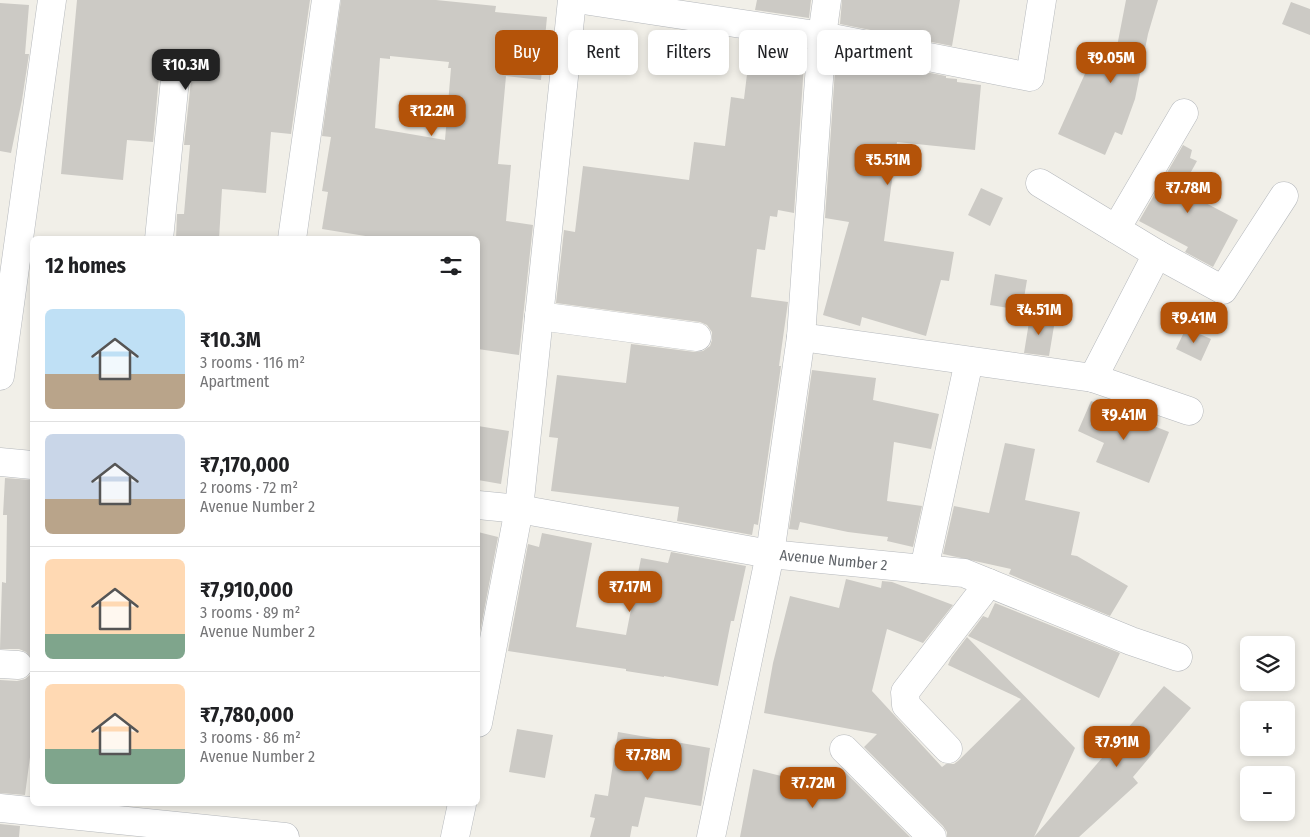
<!DOCTYPE html>
<meta charset="utf-8">
<style>
:root{--surface:#fff;--page:#f6f6f6;--text:#202124;--muted:#757577;--line:#e0e0e0;--accent:#b45309}
body{margin:0;font-family:"Fira Sans Condensed",sans-serif;background:var(--page);color:var(--text);height:100vh;display:flex;flex-direction:column;font-size:19px;white-space:nowrap}
*{box-sizing:border-box;margin:0}
p{font-size:16px;color:var(--muted)}
.icon{flex:none;width:28px;height:28px;fill:none;stroke:currentColor;stroke-width:2;stroke-linecap:round;stroke-linejoin:round}
.map{position:relative;flex:1;overflow:hidden}
.sheet{position:absolute;left:30px;top:236px;width:450px;height:570px;display:flex;flex-direction:column;background:var(--surface);border-radius:8px;box-shadow:0 2px 8px #0003}
.sheet>*{flex:none}
.top-card{position:absolute;left:495px;top:30px;width:475px;height:45px;display:flex;gap:10px}
.controls{position:absolute;left:1240px;top:636px;display:grid;gap:10px}
.controls a{display:grid;place-items:center;width:55px;height:55px;border-radius:8px;background:var(--surface);box-shadow:0 2px 8px #0003;font-size:25px}
.price{position:absolute;translate:-50% -42px;padding:0 11px;border-radius:10px;background:var(--accent);color:#fff;font-size:16px;line-height:32px;filter:drop-shadow(0 1px 2px #0008)}
.price::after{content:'';position:absolute;left:50%;top:30px;width:15px;height:11px;margin-left:-8px;background:inherit;clip-path:polygon(0 0,100% 0,50% 100%)}
.price.selected{background:#222;color:#fff}
ul{padding:0;list-style:none}
li{display:flex;align-items:center;gap:15px;height:125px;padding:0 15px}
li+li{border-top:1px solid var(--line)}
li span{display:grid;place-items:center;flex:none;width:140px;height:100px;border-radius:8px;color:#555}
li>.icon{margin-inline-start:auto}
span .icon{width:60px;height:60px;fill:#fffc;stroke-width:1}
li b{font-size:21px}
h2{display:flex;justify-content:space-between;align-items:center;height:60px;padding:0 15px;font-size:21px}
.pill{padding:0 18px;border-radius:8px;background:var(--surface);box-shadow:0 2px 8px #0003;font-size:18px;line-height:45px}
.pill.selected{background:var(--accent);color:#fff}
.map>svg:first-child{display:block}
.building{fill:#cccac5;fill-rule:evenodd}
.lines{fill:none;stroke-linecap:round;stroke-linejoin:round}
.minor-casing{stroke:#b5b8bc;stroke-width:29}
.minor{stroke:#fff;stroke-width:28}
.labels{text-anchor:middle;dominant-baseline:central;stroke-width:4;stroke-linejoin:round;paint-order:stroke}
.street-label{font-size:15px;fill:#5f6368;stroke:#fff}
</style>
<div class="map">
<svg width="1310" height="837" viewBox="0 0 1310 837">
<rect width="100%" height="100%" fill="#f1efe8"/>
<path class="building" d="M77,0H310L291,134L271,132L266,193L222,189L219,239H176L177,214H184L190,145H184L191,81L189,72L184,66L176,63L169,65L162,70L159,77L153,142L127,140L123,180L61,174Z
M341,0H436L496,6L495,12L547,17L541,80L506,76L498,164L511,165L506,221L533,225L519,355L478,349V239H384L322,229L328,192L322,191L331,137L322,136ZM390,56L449,62L448,68H451L445,140L375,128L380,58L390,59Z
M757,0H811L809,18L755,10Z
M842,0H960L952,46L840,24Z
M1126,0H1158L1148,34L1135,99L1122,135L1115,132L1105,155L1058,134L1092,58L1114,62Z
M1291,2L1310,9V35L1282,24Z
M0,3L29,5L25,54H29L22,100L11,153L0,151Z
M751,41L805,49L794,213L778,210L777,217L770,216L765,250L757,249L751,297L788,302L779,366H781L758,525L754,524L752,535L677,521L679,507L551,491L558,438L549,437L557,375L626,383L631,344L695,352L703,351L710,346L712,340V332L707,325L700,322L556,303L564,230L575,232L583,166L689,180L694,142L725,146L731,97L744,99Z
M836,55L946,76V78L957,79V82L981,85L975,150L897,142L884,241L954,252L949,281L941,280L926,336L862,317L860,326L823,315L849,222L825,218Z
M1183,145L1192,150L1190,158L1197,161L1181,190L1238,220L1213,267L1185,252L1188,247L1139,221Z
M981,188L1003,198L990,226L968,215Z
M995,274L1027,280L1022,310L990,305Z
M1030,316L1055,320L1049,356L1024,353Z
M1186,328L1211,339L1201,361L1176,349Z
M812,370L876,378L873,400L939,414L931,449L894,442L887,501L922,506L913,547L887,541L888,537L848,532L800,522L798,530L789,529Z
M1091,401L1169,432L1149,483L1096,462L1104,443L1078,431Z
M478,426L509,431L501,484L478,480Z
M1005,443L1035,449L1025,500L1080,512L1071,555L1077,556L1128,586L1110,616L1009,574L1011,569L943,554L954,506L989,513Z
M5,478L32,480V610H31L32,660L26,652L19,649H0L2,582L6,583L7,515H3Z
M478,532L498,537L478,643Z
M542,533L592,543L576,627L626,635L641,558L668,563L671,552L746,566L734,621H731L718,686L664,676V677L626,671V669L508,651L528,544L539,547Z
M846,579L881,588L882,581L892,582L953,605L923,643L887,629L872,691L942,767L946,764H954L958,761L1021,699L948,665L951,658L967,637L1075,748L1034,837H947V832L943,826L864,747L877,734L764,713L773,663L790,596L839,608Z
M995,603L1120,653L1099,698L968,636L983,616L988,618Z
M32,669V742L25,795L0,793V680L17,681L25,679L31,674Z
M1164,686L1191,708L1133,777L1138,783L1079,837H1034Z
M517,729L553,735L545,778L509,772Z
M618,732L710,748L701,806L645,797L638,827L632,826L630,837H590L595,818L590,817L595,794L608,796Z
M841,768L910,837H740L753,769L822,786Z
M0,824L20,826L19,837H0Z"/>
<g class="lines">
<g class="minor-casing">
<g id="minor">
<path d="M583,0L822,36L1030,77L1042,0"/>
<path d="M1040,183L1157,254L1093,378"/>
<path d="M1116,229L1184,113"/>
<path d="M159,239L175,79"/>
<path d="M292,239L326,0"/>
<path d="M1157,254L1223,290L1284,196"/>
<path d="M539,316L697,337"/>
<path d="M801,337L1093,378L1189,411"/>
<path d="M0,376L52,0"/>
<path d="M0,462L32,465"/>
<path id="s1" d="M478,505L519,509L770,554L964,573L1131,641L1178,657"/>
<path d="M924,569L969,361"/>
<path d="M0,664L18,665"/>
<path d="M478,723L519,509L572,0"/>
<path d="M844,749L932,837"/>
<path d="M948,749L906,705L905,692L989,583"/>
<path d="M0,808L285,837"/>
<path d="M455,837L462,804"/>
<path d="M711,837L770,554L801,337L822,36L827,0"/>
</g>
</g>
<use href="#minor" class="minor"/>
</g>
<g class="labels">
<g class="street-label">
<text stroke="none"><textPath href="#s1" startOffset="360">Avenue Number 2</textPath></text>
</g>
</g>
</svg>
<div class="controls">
<a><svg class="icon" aria-label="layers" viewBox="0 0 24 24"><path d="M12 4l9 5-9 5-9-5zM3 14l9 5 9-5"/></svg></a>
<a>+</a>
<a>−</a>
</div>
<b class="price" style="left:1111px;top:84px">₹9.05M</b>
<b class="price selected" style="left:186px;top:91px">₹10.3M</b>
<b class="price" style="left:432px;top:137px">₹12.2M</b>
<b class="price" style="left:888px;top:186px">₹5.51M</b>
<b class="price" style="left:1188px;top:214px">₹7.78M</b>
<b class="price" style="left:1039px;top:336px">₹4.51M</b>
<b class="price" style="left:1194px;top:344px">₹9.41M</b>
<b class="price" style="left:1124px;top:441px">₹9.41M</b>
<b class="price" style="left:630px;top:613px">₹7.17M</b>
<b class="price" style="left:1117px;top:768px">₹7.91M</b>
<b class="price" style="left:648px;top:781px">₹7.78M</b>
<b class="price" style="left:813px;top:809px">₹7.72M</b>
<div class="top-card">
<a class="pill selected">Buy</a>
<a class="pill">Rent</a>
<a class="pill">Filters</a>
<a class="pill">New</a>
<a class="pill">Apartment</a>
</div>
<section class="sheet">
<h2>12 homes<svg class="icon" aria-label="filters" viewBox="0 0 24 24"><path d="M4 7h16M4 17h16"/><circle cx="9" cy="7" r="2"/><circle cx="15" cy="17" r="2"/></svg></h2>
<ul>
<li><span style="background:linear-gradient(#bfe0f5 65%,#b9a48a 0)"><svg class="icon" aria-label="home" viewBox="0 0 24 24"><path d="M3 11l9-7 9 7M6 9v11h12V9"/></svg></span><div><b>₹10.3M</b><p>3 rooms · 116 m²</p><p>Apartment</p></div></li>
<li><span style="background:linear-gradient(#c9d6e8 65%,#b9a48a 0)"><svg class="icon" aria-label="home" viewBox="0 0 24 24"><path d="M3 11l9-7 9 7M6 9v11h12V9"/></svg></span><div><b>₹7,170,000</b><p>2 rooms · 72 m²</p><p>Avenue Number 2</p></div></li>
<li><span style="background:linear-gradient(#ffd9b3 75%,#7fa58c 0)"><svg class="icon" aria-label="home" viewBox="0 0 24 24"><path d="M3 11l9-7 9 7M6 9v11h12V9"/></svg></span><div><b>₹7,910,000</b><p>3 rooms · 89 m²</p><p>Avenue Number 2</p></div></li>
<li><span style="background:linear-gradient(#ffd9b3 65%,#7fa58c 0)"><svg class="icon" aria-label="home" viewBox="0 0 24 24"><path d="M3 11l9-7 9 7M6 9v11h12V9"/></svg></span><div><b>₹7,780,000</b><p>3 rooms · 86 m²</p><p>Avenue Number 2</p></div></li>
</ul>
</section>
</div>
